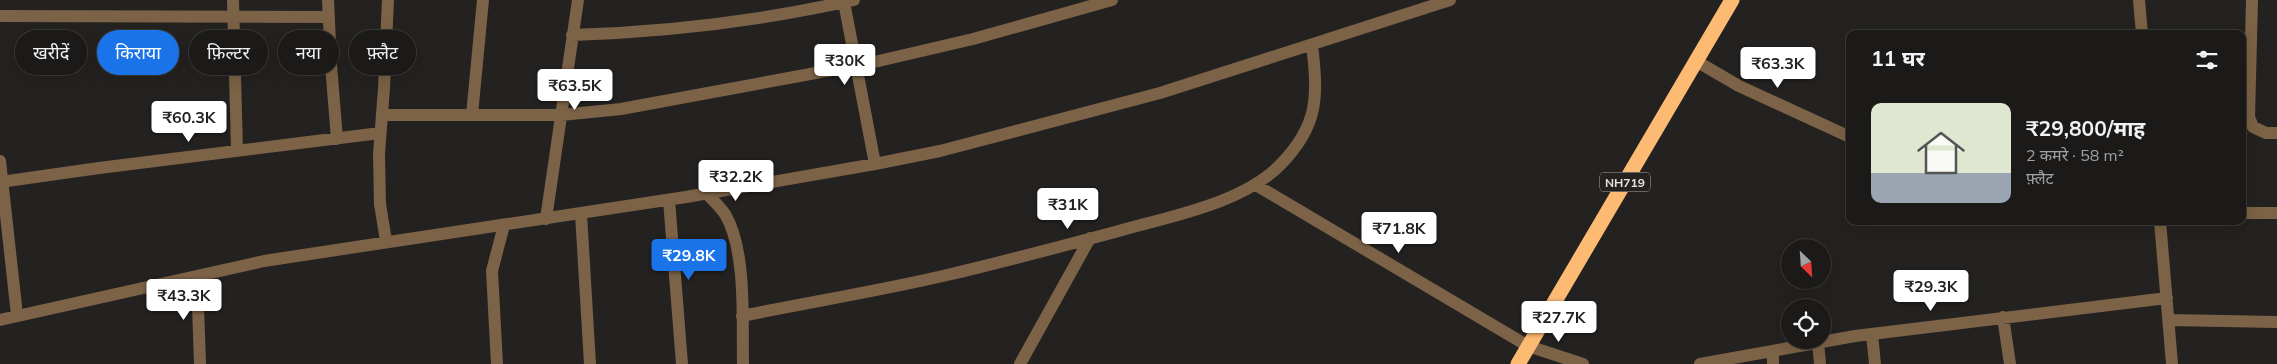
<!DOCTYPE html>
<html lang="hi">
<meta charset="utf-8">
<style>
:root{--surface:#1b1a18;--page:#282725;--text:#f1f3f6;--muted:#a0a1a2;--line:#393837;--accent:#1a73e8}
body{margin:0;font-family:Mulish,"Noto Sans Devanagari",sans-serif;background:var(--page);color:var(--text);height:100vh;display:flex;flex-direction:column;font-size:19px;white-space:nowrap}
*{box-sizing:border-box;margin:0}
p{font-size:16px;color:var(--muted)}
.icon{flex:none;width:28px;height:28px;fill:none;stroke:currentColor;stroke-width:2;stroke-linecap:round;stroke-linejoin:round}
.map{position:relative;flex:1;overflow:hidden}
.sheet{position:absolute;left:1846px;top:30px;width:400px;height:195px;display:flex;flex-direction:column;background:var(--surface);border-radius:10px;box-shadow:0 5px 20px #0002,0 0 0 1px var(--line)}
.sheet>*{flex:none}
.top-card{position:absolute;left:15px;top:30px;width:475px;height:45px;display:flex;gap:10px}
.needle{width:32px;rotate:155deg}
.fabs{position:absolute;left:1781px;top:239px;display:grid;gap:10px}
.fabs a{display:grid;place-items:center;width:50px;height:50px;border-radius:50%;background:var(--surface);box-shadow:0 5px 20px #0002,0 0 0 1px var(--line);font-size:25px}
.price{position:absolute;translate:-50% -42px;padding:0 11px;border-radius:5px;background:#fff;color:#222;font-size:16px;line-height:32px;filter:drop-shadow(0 1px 2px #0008)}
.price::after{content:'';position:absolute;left:50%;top:30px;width:15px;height:11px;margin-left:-8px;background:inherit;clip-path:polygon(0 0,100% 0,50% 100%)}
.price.current{background:var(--accent);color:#fff}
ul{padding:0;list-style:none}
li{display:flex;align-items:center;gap:15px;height:125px;padding:0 25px}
li span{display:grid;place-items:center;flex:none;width:140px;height:100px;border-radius:10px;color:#555}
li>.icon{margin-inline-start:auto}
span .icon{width:60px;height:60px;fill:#fffc;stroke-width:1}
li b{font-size:21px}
h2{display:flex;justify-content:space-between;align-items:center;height:60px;padding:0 25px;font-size:21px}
.tag{padding:0 18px;border-radius:22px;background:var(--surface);box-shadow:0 5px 20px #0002,0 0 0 1px var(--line);font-size:18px;line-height:45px}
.tag.current{background:var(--accent);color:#fff}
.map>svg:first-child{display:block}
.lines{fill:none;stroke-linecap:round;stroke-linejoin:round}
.street{stroke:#7c6246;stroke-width:12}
.highway{stroke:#fdba72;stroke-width:15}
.labels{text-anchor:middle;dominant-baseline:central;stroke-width:5;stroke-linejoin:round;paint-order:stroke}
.shield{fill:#242220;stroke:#aaa9a7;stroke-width:1}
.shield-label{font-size:12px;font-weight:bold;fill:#e4e3e1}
</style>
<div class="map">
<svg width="2277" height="364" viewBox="0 0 2277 364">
<rect width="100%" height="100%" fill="#242220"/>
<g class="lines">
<path class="street" d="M233,0L237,150
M328,0L331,65L337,139
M2139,0L2142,34
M2252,0L2249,117L2253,127L2266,133H2277
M844,2L875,164
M0,16L329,17
M572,35C667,32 761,21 854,0
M1696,61L1739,86L1850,137
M382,115H561L621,109L870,63L973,39L1112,0
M472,115L483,0
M0,161L17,315
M0,182L99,168L380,133
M1256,185L1528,346L1583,364
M707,194C713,200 720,207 725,214C747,251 742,322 743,364
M669,200L682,364
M2242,213H2277
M581,214L590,364
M546,219L578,0
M2160,221L2172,364
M386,241L380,204L379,154L384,88L388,0
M197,276L200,364
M742,316C810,302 879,291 947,275C1003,262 1059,247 1115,232C1167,217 1243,204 1281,164C1319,125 1318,96 1312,45
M2003,317L2010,364
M0,320L264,261L686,197L875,164L940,151L1160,93L1450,0
M2169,320L2277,322
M1872,334L1875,364
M1818,342L1820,364
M1773,351V364
M497,364L492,271L504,225
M1020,364L1090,238
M1700,364L1855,336L2167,298"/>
<path class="highway" d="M1518,364L1732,0"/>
</g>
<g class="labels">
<rect class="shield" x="1600" y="172.5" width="50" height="19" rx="4"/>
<g class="shield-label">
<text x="1625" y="182">NH719</text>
</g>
</g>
</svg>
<div class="fabs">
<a><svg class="needle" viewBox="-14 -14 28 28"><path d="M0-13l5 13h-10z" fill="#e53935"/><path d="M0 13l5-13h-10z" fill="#a0a1a2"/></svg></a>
<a><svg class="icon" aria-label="locate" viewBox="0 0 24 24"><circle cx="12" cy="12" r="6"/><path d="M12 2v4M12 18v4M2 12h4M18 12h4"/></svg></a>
</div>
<b class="price" style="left:845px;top:86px">₹30K</b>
<b class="price" style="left:1778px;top:89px">₹63.3K</b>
<b class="price" style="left:575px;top:111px">₹63.5K</b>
<b class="price" style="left:189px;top:143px">₹60.3K</b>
<b class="price" style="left:736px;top:202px">₹32.2K</b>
<b class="price" style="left:1068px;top:230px">₹31K</b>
<b class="price" style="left:1399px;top:254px">₹71.8K</b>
<b class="price current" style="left:689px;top:281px">₹29.8K</b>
<b class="price" style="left:1931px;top:312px">₹29.3K</b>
<b class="price" style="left:184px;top:321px">₹43.3K</b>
<b class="price" style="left:1559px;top:343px">₹27.7K</b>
<div class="top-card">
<a class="tag">खरीदें</a>
<a class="tag current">किराया</a>
<a class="tag">फ़िल्टर</a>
<a class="tag">नया</a>
<a class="tag">फ़्लैट</a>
</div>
<section class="sheet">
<h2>11 घर<svg class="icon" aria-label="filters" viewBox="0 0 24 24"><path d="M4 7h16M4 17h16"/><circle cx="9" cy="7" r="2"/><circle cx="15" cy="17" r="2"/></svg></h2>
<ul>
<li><span style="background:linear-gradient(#dfe7d0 70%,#9aa5b1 0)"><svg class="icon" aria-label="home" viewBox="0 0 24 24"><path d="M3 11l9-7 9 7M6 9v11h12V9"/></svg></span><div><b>₹29,800/माह</b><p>2 कमरे · 58 m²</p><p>फ़्लैट</p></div></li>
</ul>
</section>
</div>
